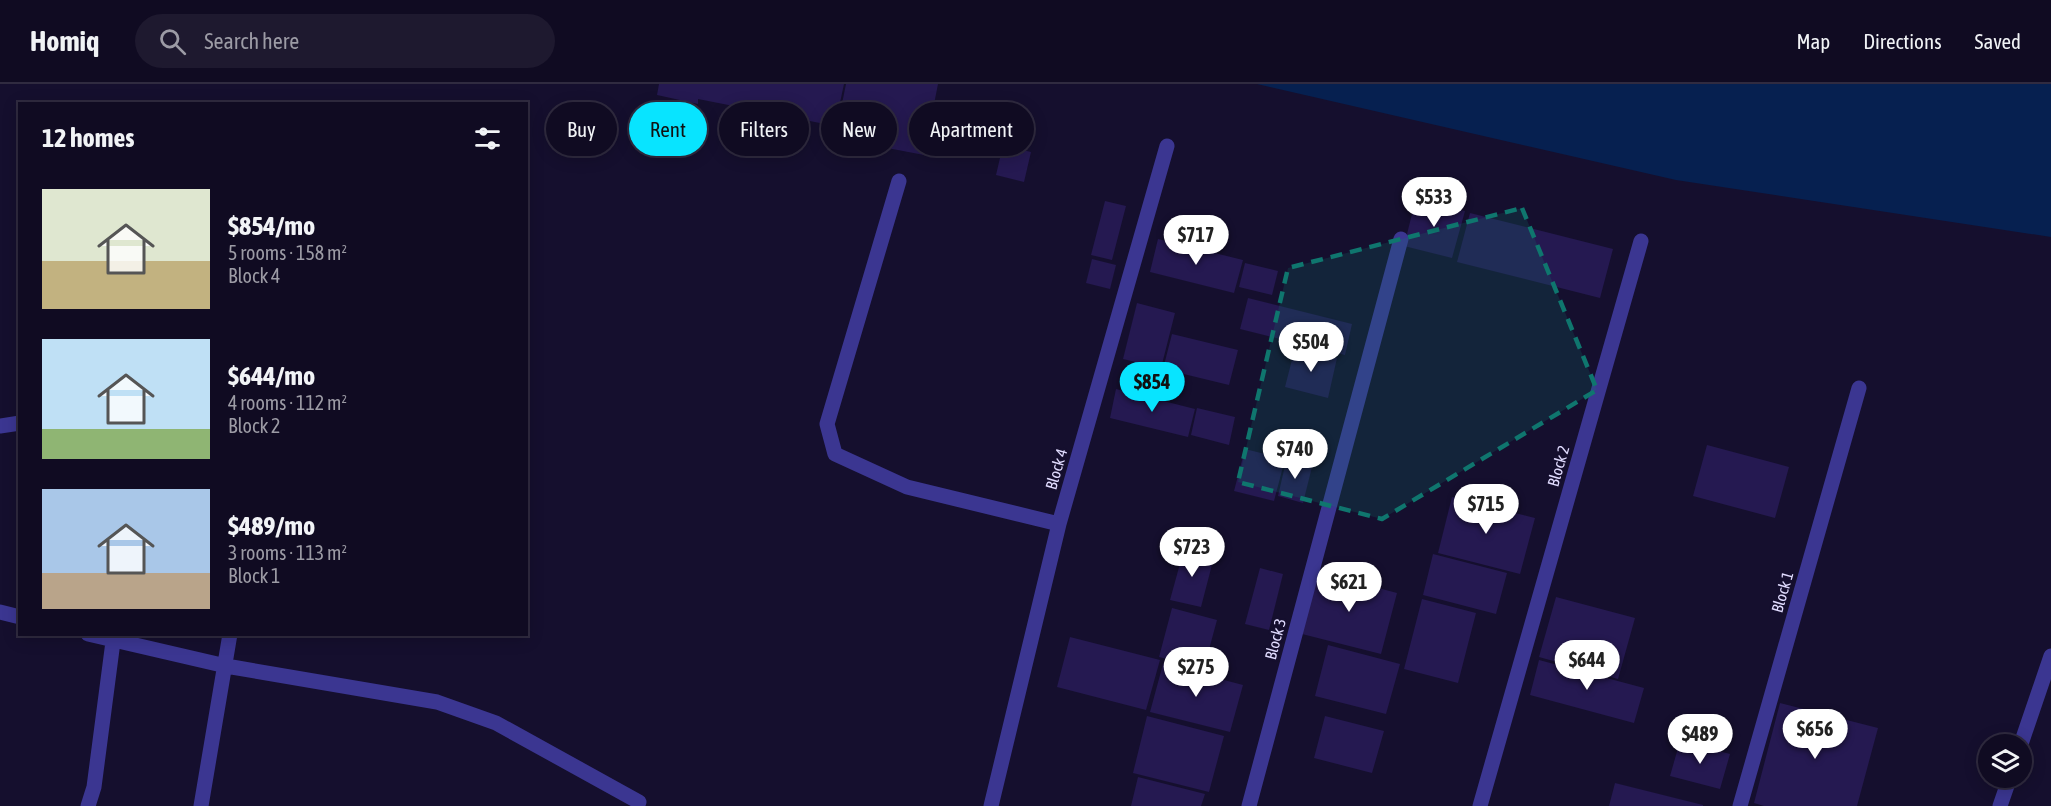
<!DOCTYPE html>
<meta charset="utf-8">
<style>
:root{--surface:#100b22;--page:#1e192f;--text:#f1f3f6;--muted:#9c9ba5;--line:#302b40;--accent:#08e4ff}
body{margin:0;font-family:"Asap Condensed",sans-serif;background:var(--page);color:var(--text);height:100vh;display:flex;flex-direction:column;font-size:22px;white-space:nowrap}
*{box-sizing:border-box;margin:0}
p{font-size:20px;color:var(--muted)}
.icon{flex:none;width:33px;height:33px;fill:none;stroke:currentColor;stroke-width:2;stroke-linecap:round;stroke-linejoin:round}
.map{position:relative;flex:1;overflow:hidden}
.side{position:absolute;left:18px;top:18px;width:510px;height:534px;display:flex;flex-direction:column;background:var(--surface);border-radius:0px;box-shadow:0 3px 15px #0003,0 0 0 2px var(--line)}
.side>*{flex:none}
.hud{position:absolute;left:546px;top:18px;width:570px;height:54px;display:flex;gap:12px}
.fabs{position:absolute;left:1978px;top:650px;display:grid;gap:12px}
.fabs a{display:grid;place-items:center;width:54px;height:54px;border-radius:50%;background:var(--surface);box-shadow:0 3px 15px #0003,0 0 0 2px var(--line);font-size:30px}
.price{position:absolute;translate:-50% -51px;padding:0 14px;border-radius:21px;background:#fff;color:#222;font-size:20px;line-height:39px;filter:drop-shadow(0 2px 3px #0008)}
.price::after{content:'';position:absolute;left:50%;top:36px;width:18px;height:14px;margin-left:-9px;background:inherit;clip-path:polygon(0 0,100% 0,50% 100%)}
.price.on{background:var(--accent);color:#111}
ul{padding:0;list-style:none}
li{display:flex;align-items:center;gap:18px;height:150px;padding:0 24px}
li span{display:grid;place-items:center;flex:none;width:168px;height:120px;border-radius:0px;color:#555}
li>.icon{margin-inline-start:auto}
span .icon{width:72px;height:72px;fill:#fffc;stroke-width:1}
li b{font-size:26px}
h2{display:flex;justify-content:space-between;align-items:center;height:72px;padding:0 24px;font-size:26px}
.tag{padding:0 21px;border-radius:27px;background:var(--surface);box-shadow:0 3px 15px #0003,0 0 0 2px var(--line);font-size:21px;line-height:54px}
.tag.on{background:var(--accent);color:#111}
header{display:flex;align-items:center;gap:36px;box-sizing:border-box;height:84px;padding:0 30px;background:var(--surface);border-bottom:2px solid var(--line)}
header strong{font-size:28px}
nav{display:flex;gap:33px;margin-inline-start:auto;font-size:21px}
.search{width:420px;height:54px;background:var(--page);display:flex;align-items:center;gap:15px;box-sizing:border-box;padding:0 21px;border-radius:33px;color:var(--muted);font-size:22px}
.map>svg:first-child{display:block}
.water{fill:#062050}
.building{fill:#251951}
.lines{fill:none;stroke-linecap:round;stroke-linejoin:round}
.minor{stroke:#3b3691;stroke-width:15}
.marked{fill:#0f766e;fill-opacity:0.2;stroke:#0f766e;stroke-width:4.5;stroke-dasharray:12 8;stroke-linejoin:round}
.labels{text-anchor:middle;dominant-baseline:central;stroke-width:4.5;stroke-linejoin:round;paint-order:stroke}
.street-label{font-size:16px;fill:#e1dcff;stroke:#150f2e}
</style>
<header>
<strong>Homiq</strong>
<div class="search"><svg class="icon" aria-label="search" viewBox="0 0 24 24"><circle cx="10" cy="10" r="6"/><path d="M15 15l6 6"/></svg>Search here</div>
<nav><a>Map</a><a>Directions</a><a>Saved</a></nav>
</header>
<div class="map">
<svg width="2051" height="722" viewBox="0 0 2051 722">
<rect width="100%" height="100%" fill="#150f2e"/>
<path class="water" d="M1257,0H2051V153L1676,96Z"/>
<path class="building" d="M659,0H844L835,42L698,15V20L657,11Z
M846,0H938L924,71L835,54Z
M1003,61L1031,68L1024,98L996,91Z
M1416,114L1465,127L1452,174L1404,162Z
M1105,117L1126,122L1112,176L1091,171Z
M1470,129L1613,165L1600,214L1457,178Z
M1158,155L1243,176L1234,209L1150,188Z
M1092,175L1116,181L1110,205L1086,199Z
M1245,179L1278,187L1272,211L1239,203Z
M1248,214L1352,240L1345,271L1240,245Z
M1137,219L1175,229L1161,284L1123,275Z
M1172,250L1238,266L1229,301L1163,285Z
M1295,264L1337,274L1328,314L1285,303Z
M1116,305L1195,325L1188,353L1110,334Z
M1197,324L1235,333L1229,361L1191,351Z
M1707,361L1789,383L1775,434L1693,412Z
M1245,365L1285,375L1274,417L1234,407Z
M1287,373L1313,379L1303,419L1278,412Z
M1452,413L1535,434L1520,490L1438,469Z
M1184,465L1214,473L1201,523L1170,516Z
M1433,470L1507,489L1496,530L1423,511Z
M1260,484L1283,490L1269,546L1245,540Z
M1318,488L1397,509L1381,570L1302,550Z
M1556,513L1635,534L1618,595L1539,573Z
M1422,515L1476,529L1458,599L1404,585Z
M1172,524L1217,536L1204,584L1159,573Z
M1070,553L1160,576L1146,626L1057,603Z
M1328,561L1400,580L1386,630L1315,612Z
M1539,576L1644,604L1634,639L1530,611Z
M1163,580L1243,601L1230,648L1150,628Z
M1780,619L1878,644L1857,722H1764L1754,719Z
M1147,632L1224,652L1209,708L1133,689Z
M1325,632L1384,647L1372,689L1314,674Z
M1680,657L1730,670L1720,705L1670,692Z
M1138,693L1205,710L1201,722H1131Z
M1615,699L1703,721V722H1609Z"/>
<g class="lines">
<path class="minor" d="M899,97L827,340L835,370L907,403L1059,440
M0,342L20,339
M0,528L20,533
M88,550L226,582L437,618L496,639L639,718
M2021,660L2051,572
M88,722L94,703L114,550
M201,722L230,550
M991,722L1059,440L1167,62
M1249,722L1401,155
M1480,722L1641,157
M1740,722L1859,304
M2000,722L2010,693"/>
</g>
<path class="marked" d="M1522,124L1597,306L1382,435L1238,398L1288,184Z"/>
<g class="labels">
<g class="street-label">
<text transform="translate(1558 382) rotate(-74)">Block 2</text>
<text transform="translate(1056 385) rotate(-74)">Block 4</text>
<text transform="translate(1782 508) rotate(-74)">Block 1</text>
<text transform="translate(1275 555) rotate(-75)">Block 3</text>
</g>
</g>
</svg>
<div class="fabs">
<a><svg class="icon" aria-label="layers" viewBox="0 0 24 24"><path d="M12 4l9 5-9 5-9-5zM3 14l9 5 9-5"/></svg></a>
</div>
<b class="price" style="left:1434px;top:144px">$533</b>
<b class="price" style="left:1196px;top:182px">$717</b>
<b class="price" style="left:1311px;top:289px">$504</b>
<b class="price on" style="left:1152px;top:329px">$854</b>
<b class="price" style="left:1295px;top:396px">$740</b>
<b class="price" style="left:1486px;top:451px">$715</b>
<b class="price" style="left:1192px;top:494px">$723</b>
<b class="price" style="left:1349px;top:529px">$621</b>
<b class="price" style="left:1587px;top:607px">$644</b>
<b class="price" style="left:1196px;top:614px">$275</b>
<b class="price" style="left:1815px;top:676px">$656</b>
<b class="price" style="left:1700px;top:681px">$489</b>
<div class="hud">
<a class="tag">Buy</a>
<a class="tag on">Rent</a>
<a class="tag">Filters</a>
<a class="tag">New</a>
<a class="tag">Apartment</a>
</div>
<section class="side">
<h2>12 homes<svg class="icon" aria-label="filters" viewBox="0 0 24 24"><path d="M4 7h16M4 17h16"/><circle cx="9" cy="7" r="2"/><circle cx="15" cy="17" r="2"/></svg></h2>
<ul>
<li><span style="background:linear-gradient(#dfe7d0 60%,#c2b280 0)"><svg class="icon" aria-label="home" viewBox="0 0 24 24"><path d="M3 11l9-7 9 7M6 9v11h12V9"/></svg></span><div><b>$854/mo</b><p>5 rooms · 158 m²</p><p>Block 4</p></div></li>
<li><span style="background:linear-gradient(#bfe0f5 75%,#8fb573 0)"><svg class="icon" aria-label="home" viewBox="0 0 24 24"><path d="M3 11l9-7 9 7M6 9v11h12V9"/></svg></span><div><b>$644/mo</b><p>4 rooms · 112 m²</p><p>Block 2</p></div></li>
<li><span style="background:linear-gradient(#a9c7e8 70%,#b9a48a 0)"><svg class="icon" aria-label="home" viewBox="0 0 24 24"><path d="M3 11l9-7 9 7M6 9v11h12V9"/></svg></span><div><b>$489/mo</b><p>3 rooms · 113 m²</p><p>Block 1</p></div></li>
</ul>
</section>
</div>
